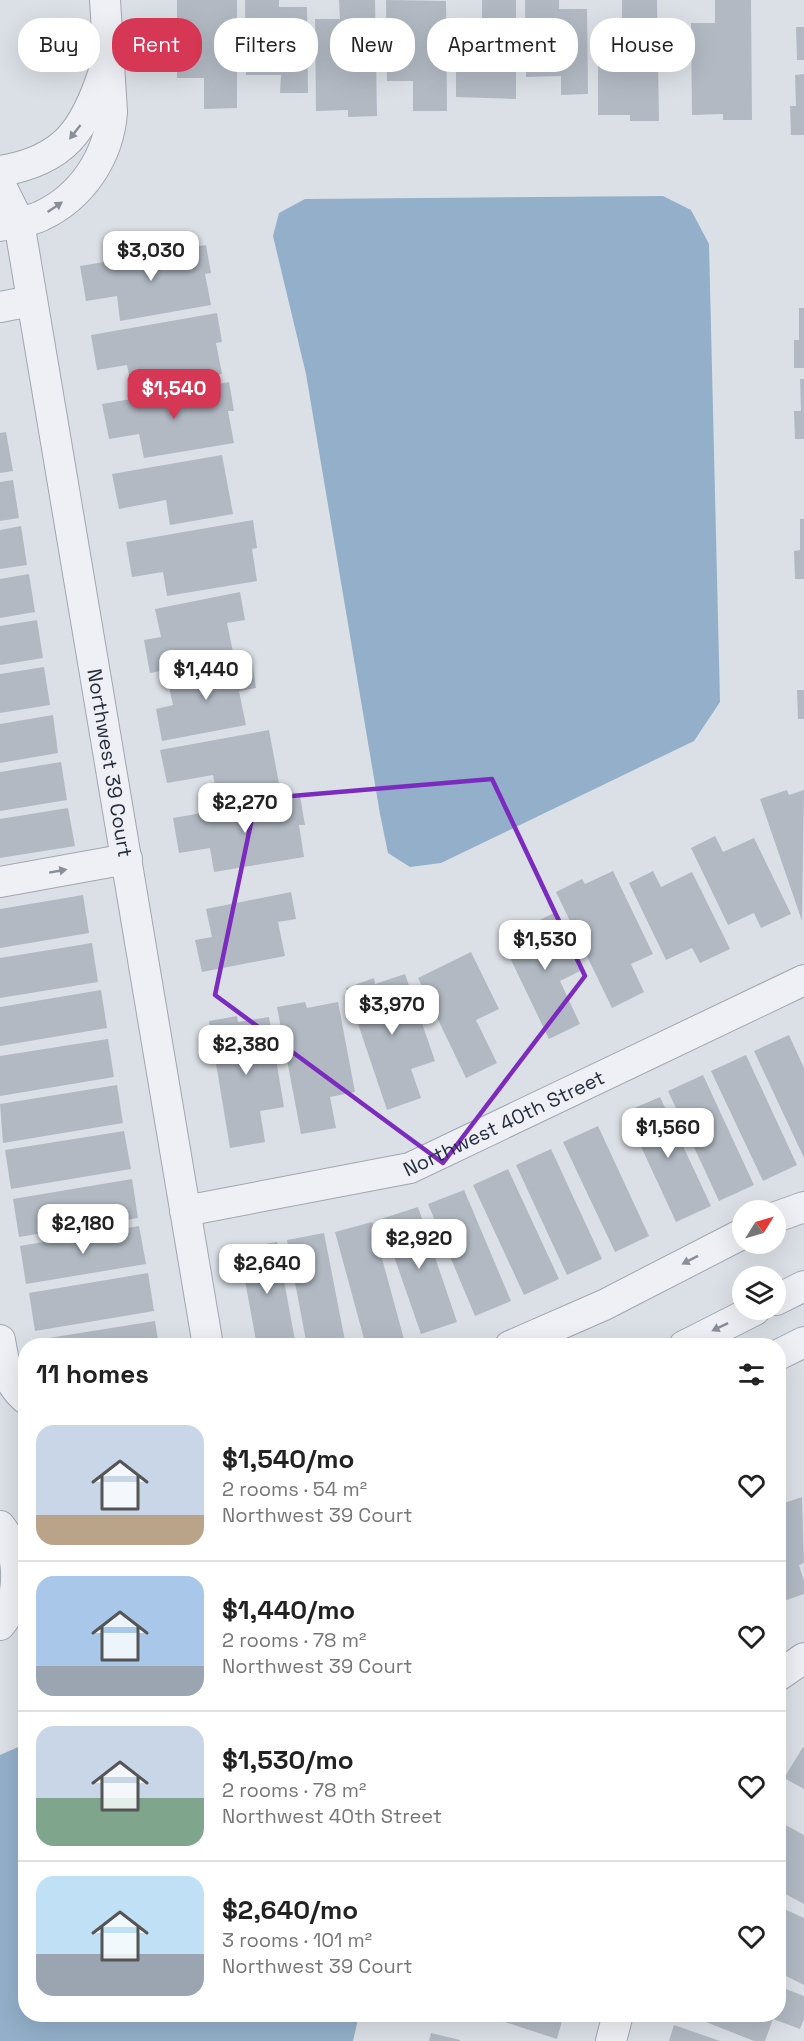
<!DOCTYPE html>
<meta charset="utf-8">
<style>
:root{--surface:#fff;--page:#f6f6f6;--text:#222;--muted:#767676;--line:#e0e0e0;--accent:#d53754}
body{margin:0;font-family:"Space Grotesk",sans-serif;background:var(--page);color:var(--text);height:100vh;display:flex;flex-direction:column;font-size:22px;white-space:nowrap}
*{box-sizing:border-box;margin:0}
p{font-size:20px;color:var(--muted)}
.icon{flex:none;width:33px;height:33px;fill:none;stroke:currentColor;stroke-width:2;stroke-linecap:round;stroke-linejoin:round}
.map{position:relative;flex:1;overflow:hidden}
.panel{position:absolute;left:18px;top:1338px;width:768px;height:684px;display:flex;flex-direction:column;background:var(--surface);border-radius:24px;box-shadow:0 6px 24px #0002}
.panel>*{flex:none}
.hud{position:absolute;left:18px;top:18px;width:768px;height:54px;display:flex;gap:12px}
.needle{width:39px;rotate:53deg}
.fabs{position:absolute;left:732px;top:1200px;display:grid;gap:12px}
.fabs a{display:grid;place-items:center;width:54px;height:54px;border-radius:50%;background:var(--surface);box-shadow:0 6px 24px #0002;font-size:30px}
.price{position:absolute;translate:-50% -51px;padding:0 14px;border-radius:12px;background:#fff;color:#222;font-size:20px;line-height:39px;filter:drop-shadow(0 2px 3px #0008)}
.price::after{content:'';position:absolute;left:50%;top:36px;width:18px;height:14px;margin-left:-9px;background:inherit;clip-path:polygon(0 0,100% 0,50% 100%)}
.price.selected{background:var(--accent);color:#fff}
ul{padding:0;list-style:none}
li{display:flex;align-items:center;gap:18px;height:150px;padding:0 18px}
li+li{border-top:2px solid var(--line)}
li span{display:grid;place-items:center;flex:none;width:168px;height:120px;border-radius:18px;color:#555}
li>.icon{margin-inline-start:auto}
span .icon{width:72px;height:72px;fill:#fffc;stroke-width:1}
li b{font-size:26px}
h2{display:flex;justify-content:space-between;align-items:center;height:72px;padding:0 18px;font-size:26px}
.pill{padding:0 21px;border-radius:24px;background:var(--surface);box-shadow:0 6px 24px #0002;font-size:21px;line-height:54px}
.pill.selected{background:var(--accent);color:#fff}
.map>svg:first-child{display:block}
.water{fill:#93afc9}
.building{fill:#b2b9c3}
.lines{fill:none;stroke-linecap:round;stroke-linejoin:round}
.minor-casing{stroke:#a0a7b0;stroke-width:32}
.minor{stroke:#eef0f5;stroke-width:30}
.oneway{fill:#898f99}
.marked{fill:none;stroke:#7b2cbf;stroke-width:4.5;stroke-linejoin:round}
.labels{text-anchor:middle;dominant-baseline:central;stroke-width:5;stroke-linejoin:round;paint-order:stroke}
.street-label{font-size:20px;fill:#242e3d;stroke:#eaeff4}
</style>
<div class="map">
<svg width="804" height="2041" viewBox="0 0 804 2041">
<rect width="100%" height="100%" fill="#dbe0e6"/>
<path class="water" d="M663,196L691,210L709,244L720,702L694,741L441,863L410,867L388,853L380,814L306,374L273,236L279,213L305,199Z
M25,1744L26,2014L359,2015L353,2041H0V1755Z"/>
<path class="building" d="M177,0H237V108L204,109V78H177Z
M245,0H279V7H307L308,93H280L281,75H246Z
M339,0H375L377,116L348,117V110L316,111L315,19H340Z
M386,0L446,1L447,111H413V81H387Z
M482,0H516V99L456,97V34L482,35Z
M525,0H559V9H587L588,94L561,95V76L526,77Z
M622,0H657L659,121H630V115H598V24L622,23Z
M715,0H751L752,120H723V114L692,115L691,23H715Z
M796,27H804V60H797Z
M804,74V135H791L790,106H796L795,75Z
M206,245L211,273L205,274L211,305L120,321L117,296L86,301L80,266Z
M799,308H804V368H794V340H799Z
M217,313L222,342L216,343L222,374L132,389L127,365L97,370L91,335Z
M800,379H804V439H795L794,411H801Z
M229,382L234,411H228L234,443L144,458L139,434L109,439L102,404Z
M6,432L13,471L0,473V433Z
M222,455L233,514L170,525L166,500L119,509L112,474Z
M13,480L19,518L0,521V482Z
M800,519H804V579H795L794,551L800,550Z
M253,520L257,548L252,549L257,581L167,596L163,572L132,577L126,542Z
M21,526L27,565L0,569V530Z
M29,574L35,612L0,618V579Z
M240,592L245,620L227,623L234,657L150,673L144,640L161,637L155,609Z
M37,620L43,658L0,665V626Z
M252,661L256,688L239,691L246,725L162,741L156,709L173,705L167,678Z
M44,667L50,705L0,713V674Z
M797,690H804V719H798Z
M53,715L58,753L0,763V724Z
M269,730L280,789L218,800L213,775L167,783L160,750Z
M61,762L67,800L0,811V772Z
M787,790L789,795L804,790L802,921L760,799Z
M300,796L305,825H299L304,857L214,872L210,848L179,853L173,818Z
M68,808L75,846L0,858V819Z
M715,836L723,852L754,838L791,914L761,928L754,913L728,925L691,848Z
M613,871L653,954L631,964L644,992L612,1008L556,892L582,879L585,884Z
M653,871L661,887L692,872L730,949L700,963L692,948L666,960L629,883Z
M291,892L296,919L278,922L285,956L202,972L195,940L212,937L206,909Z
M83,895L89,933L0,948V909Z
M554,913L582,970L560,981L580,1024L549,1039L501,939Z
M92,943L98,982L0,998V958Z
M471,952L499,1009L476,1020L497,1063L466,1078L418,978Z
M405,974L435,1061L411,1069L421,1098L387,1110L346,988L374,978L375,984Z
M101,990L107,1028L0,1046V1007Z
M305,1002L307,1008L338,1002L355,1092L330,1097L336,1128L301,1134L277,1007Z
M237,1016L238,1022L269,1017L284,1107L260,1111L265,1142L230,1148L209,1021Z
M789,1035L804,1068V1158L754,1051Z
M108,1039L114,1077L0,1096V1056Z
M746,1055L797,1165L763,1181L711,1071Z
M703,1075L754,1185L719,1201L668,1091Z
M117,1085L123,1123L3,1143L0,1104Z
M660,1097L711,1206L676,1222L625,1112Z
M598,1126L649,1236L615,1252L563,1142Z
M124,1131L131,1169L11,1189L5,1150Z
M551,1149L602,1259L567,1275L516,1165Z
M508,1169L559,1279L524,1295L473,1185Z
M132,1179L138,1218L19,1237L13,1199Z
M464,1190L511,1301L475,1316L428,1204Z
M418,1207L457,1322L421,1334L381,1219Z
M372,1222L404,1339L380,1346H366L335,1232Z
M139,1226L146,1264L26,1284L20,1246Z
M324,1233L346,1346H307L287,1240Z
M277,1242L296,1346H257L239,1248Z
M148,1273L154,1311L35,1331L29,1293Z
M155,1321L159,1346H37L36,1340Z
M802,1497L804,1563L799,1565L804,1581V1594L778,1603V1505Z
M803,1747L804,1748V1789L784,1778Z
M778,1821L804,1835V1904L778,1890Z
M778,1906L804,1918V1985L778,1972Z
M778,1986L804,1996V2019L800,2029L773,2019L765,2041H754L688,2015L778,2014Z
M480,2014H564L557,2039Z
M674,2025L720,2041H669Z
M431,2033L460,2040V2041H429Z"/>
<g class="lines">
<g class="minor-casing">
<g id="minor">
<path d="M0,171C64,161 85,130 104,71"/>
<path id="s1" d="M0,184L19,222L208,1346"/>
<path d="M0,226C13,223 29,222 41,216C82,197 109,156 112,112L105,0"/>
<path d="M0,307L31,301"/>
<path d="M0,882L127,859"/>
<path id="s2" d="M185,1211L410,1168L804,980"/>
<path d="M776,1217L804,1207"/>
<path d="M776,1300L804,1286"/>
<path d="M0,1340C4,1364 7,1383 26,1399"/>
<path d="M510,1346L604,1305L742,1234"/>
<path d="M684,1346L755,1310"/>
<path d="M778,1355L804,1342"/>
<path d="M0,1526C21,1552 22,1599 0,1625"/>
<path d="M778,1676L804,1658"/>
<path d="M611,2041L618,2014"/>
</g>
</g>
<use href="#minor" class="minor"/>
</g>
<defs><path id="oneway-solid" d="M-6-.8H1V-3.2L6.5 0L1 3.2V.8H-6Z" transform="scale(1.5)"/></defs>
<g class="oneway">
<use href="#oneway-solid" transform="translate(75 132) rotate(128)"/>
<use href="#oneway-solid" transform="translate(55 207) rotate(-34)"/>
<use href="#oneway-solid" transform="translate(58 871) rotate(-10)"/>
<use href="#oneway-solid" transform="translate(690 1260) rotate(153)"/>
<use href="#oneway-solid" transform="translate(720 1327) rotate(154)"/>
</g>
<path class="marked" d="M492,779L585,976L443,1163L215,995L256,799Z"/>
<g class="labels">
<g class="street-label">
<text stroke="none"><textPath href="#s1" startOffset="591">Northwest 39 Court</textPath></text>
<text stroke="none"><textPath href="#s2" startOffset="333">Northwest 40th Street</textPath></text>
</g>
</g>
</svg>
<div class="fabs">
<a><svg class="needle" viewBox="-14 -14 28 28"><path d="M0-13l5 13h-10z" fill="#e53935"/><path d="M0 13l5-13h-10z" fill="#767676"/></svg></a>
<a><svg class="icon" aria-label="layers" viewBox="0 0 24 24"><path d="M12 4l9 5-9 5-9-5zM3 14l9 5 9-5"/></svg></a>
</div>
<b class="price" style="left:151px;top:282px">$3,030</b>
<b class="price selected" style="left:174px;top:420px">$1,540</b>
<b class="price" style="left:206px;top:701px">$1,440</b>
<b class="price" style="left:245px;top:834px">$2,270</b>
<b class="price" style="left:545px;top:971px">$1,530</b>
<b class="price" style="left:392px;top:1036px">$3,970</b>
<b class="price" style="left:246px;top:1076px">$2,380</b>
<b class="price" style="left:668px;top:1159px">$1,560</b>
<b class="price" style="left:83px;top:1255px">$2,180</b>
<b class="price" style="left:419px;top:1270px">$2,920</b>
<b class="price" style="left:267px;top:1295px">$2,640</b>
<div class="hud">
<a class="pill">Buy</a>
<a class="pill selected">Rent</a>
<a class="pill">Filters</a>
<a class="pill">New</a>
<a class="pill">Apartment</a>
<a class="pill">House</a>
</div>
<section class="panel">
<h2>11 homes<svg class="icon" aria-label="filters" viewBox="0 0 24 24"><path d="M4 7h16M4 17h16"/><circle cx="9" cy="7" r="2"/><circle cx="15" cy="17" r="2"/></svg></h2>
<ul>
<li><span style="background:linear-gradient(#c9d6e8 75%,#b9a48a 0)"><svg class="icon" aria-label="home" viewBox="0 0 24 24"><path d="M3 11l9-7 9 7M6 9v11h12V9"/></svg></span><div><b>$1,540/mo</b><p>2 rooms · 54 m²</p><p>Northwest 39 Court</p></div><svg class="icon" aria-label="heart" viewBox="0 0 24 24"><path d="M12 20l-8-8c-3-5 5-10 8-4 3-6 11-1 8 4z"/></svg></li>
<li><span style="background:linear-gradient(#a9c7e8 75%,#9aa5b1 0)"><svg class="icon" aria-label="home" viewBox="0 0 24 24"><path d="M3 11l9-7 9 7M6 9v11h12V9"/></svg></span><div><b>$1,440/mo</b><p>2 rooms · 78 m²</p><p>Northwest 39 Court</p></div><svg class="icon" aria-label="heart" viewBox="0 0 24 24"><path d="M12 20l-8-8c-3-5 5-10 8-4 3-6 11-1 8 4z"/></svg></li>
<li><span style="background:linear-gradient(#c9d6e8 60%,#7fa58c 0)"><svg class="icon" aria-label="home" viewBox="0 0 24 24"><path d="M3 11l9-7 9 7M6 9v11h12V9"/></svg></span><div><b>$1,530/mo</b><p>2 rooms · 78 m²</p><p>Northwest 40th Street</p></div><svg class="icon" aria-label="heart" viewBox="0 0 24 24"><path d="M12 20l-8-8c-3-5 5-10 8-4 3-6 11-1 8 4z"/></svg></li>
<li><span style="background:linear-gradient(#bfe0f5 65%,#9aa5b1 0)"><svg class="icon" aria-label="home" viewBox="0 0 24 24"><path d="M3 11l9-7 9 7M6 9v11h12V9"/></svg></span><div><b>$2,640/mo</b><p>3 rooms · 101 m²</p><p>Northwest 39 Court</p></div><svg class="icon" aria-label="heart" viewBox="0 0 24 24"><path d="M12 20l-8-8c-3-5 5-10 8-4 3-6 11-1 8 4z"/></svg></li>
</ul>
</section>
</div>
